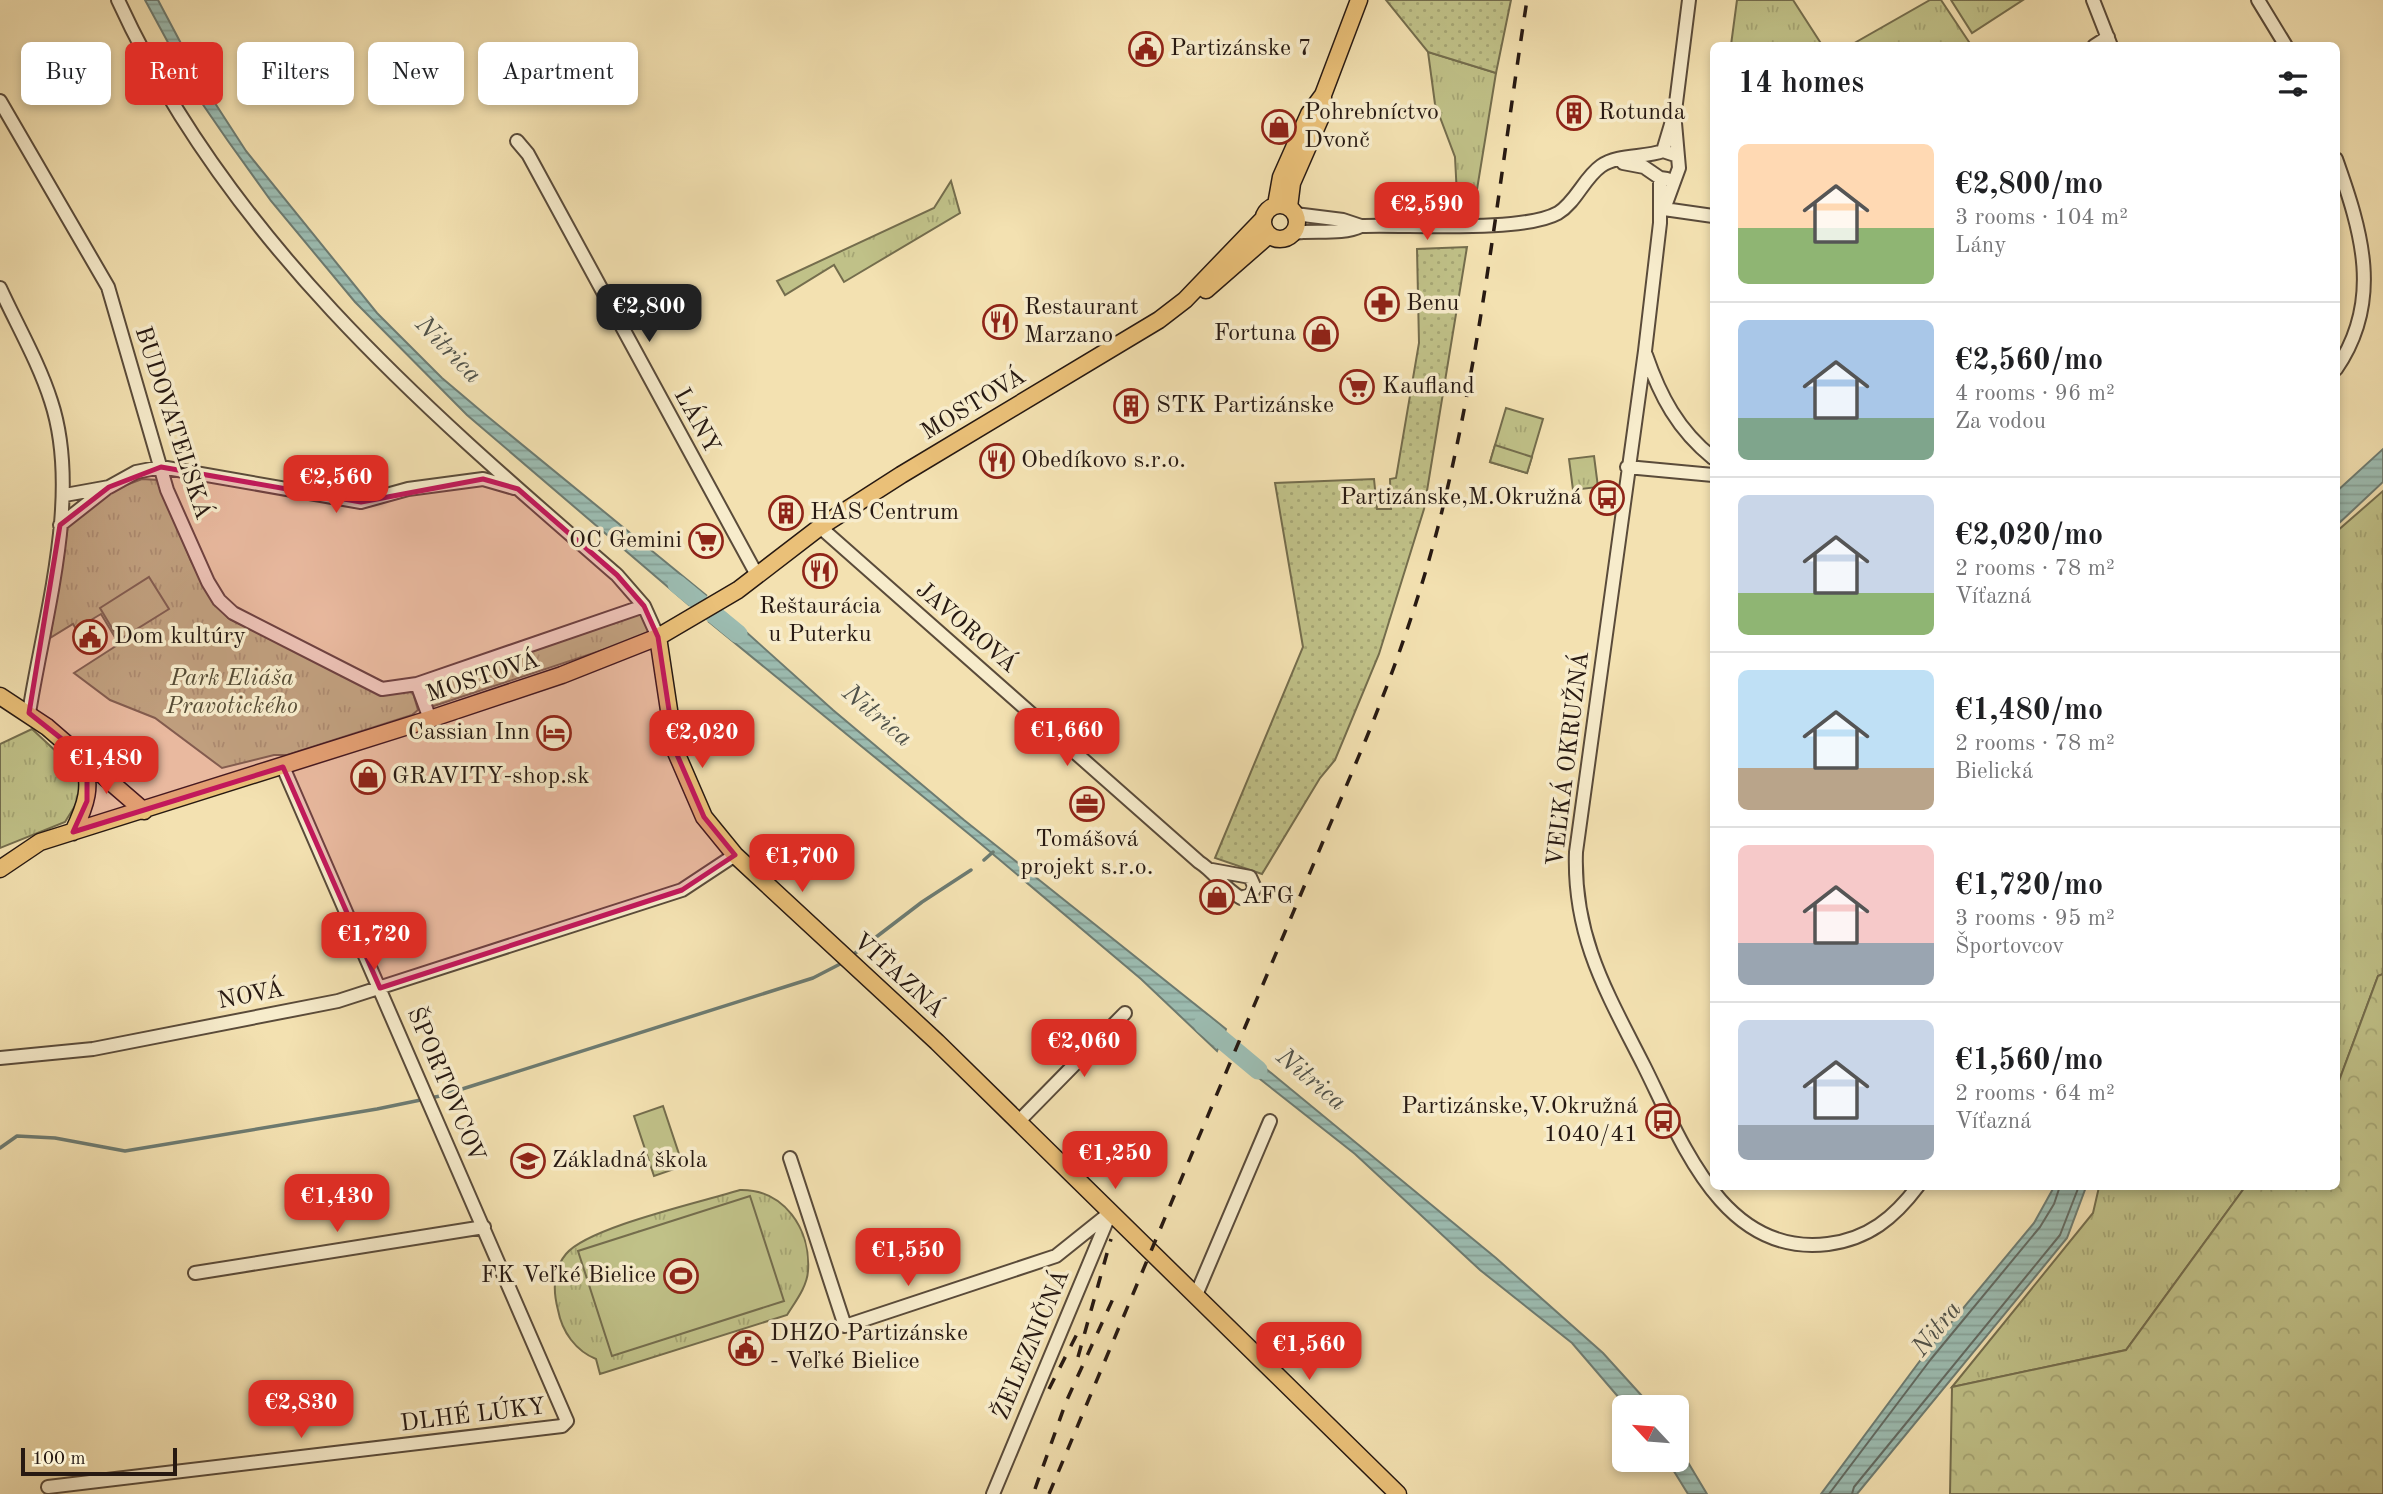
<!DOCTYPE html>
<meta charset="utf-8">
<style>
:root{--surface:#fff;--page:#f2f2f2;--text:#202124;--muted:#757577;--line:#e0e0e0;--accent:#d93025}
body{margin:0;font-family:"Old Standard TT",serif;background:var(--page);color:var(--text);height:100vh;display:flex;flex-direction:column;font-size:26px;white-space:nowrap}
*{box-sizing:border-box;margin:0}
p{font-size:23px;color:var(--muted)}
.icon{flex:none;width:38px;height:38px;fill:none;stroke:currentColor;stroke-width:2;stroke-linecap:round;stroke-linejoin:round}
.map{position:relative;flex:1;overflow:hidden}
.panel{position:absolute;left:1710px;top:42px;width:630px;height:1148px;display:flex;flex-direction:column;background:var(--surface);border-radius:10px;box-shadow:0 4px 10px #0003}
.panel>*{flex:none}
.guide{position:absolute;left:21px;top:42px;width:665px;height:63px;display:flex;gap:14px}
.needle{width:46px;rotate:296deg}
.controls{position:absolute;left:1612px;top:1395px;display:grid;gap:14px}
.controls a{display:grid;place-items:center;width:77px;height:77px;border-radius:10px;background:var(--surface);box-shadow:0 4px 10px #0003;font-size:35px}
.scale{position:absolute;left:21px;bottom:18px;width:156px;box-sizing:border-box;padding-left:7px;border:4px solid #271912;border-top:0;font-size:19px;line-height:24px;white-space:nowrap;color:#271912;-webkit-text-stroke:5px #f7eccc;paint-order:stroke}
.price{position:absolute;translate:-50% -60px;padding:0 16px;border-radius:14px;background:var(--accent);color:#fff;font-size:23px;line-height:46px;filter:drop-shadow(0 2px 4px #0008)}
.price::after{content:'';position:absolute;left:50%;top:42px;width:21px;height:16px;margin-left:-10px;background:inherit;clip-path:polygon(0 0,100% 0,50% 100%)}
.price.on{background:#222;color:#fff}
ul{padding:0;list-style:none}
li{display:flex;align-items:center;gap:21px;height:175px;padding:0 28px}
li+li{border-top:2px solid var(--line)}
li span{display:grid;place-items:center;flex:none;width:196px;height:140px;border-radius:10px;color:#555}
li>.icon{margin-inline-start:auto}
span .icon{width:84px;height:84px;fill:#fffc;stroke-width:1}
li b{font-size:30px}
h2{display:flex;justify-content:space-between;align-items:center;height:84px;padding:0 28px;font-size:30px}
.tag{padding:0 24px;border-radius:10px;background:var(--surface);box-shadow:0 4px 10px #0003;font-size:24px;line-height:63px}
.tag.on{background:var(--accent);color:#fff}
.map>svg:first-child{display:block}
.grass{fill:url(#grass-tufts);stroke:#746d4d;stroke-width:2}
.forest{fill:url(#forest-crowns);stroke:#746d4d;stroke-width:2}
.garden{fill:url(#garden-dots);stroke:#746d4d;stroke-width:2}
.pitch{fill:#c0c188;stroke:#746d4d;stroke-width:2}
.water{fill:url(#water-rules);stroke:#6d7b71;stroke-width:2}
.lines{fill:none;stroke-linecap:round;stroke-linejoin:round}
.shore{stroke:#626a62;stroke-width:2}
.stream{stroke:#6d7b71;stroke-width:3.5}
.river{stroke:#9cbcb1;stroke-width:19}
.minor-casing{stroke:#5a4b3a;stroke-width:16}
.major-casing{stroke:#271912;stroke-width:19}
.minor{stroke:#f7eccc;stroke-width:12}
.major{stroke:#eac078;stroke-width:16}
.rail{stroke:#271912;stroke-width:3.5;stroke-dasharray:12 12;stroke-linecap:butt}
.marked{fill:#c2185b;fill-opacity:0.2;stroke:#c2185b;stroke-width:5;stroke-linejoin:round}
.labels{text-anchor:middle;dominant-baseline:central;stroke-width:7;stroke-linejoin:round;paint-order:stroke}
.poi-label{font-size:24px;fill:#271912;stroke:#f7eccc;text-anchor:start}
.street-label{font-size:24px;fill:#271912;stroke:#f7eccc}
.park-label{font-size:24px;font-style:italic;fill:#554b35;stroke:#f7eccc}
.water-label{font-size:26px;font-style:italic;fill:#50524a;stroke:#f7eccc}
</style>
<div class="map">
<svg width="2383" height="1494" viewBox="0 0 2383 1494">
<defs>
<pattern id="grass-tufts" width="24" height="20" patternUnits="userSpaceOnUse" patternTransform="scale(1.75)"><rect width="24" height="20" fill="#c0c188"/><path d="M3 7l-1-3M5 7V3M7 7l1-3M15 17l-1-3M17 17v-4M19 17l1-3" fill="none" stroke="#a5a574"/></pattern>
<pattern id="forest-crowns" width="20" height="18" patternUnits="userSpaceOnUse" patternTransform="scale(1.75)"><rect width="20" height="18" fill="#c0c188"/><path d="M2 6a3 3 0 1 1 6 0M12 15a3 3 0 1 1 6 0" fill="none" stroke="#a5a574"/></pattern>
<pattern id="garden-dots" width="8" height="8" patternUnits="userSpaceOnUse" patternTransform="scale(1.75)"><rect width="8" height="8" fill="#c0c188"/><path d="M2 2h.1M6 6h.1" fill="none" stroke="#a5a574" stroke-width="1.8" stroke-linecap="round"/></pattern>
<pattern id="water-rules" width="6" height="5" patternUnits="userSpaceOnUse" patternTransform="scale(1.75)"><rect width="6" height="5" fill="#9cbcb1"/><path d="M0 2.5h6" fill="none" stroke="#86a197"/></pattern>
</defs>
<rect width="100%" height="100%" fill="#f3e1b1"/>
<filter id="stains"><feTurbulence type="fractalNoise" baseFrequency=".00286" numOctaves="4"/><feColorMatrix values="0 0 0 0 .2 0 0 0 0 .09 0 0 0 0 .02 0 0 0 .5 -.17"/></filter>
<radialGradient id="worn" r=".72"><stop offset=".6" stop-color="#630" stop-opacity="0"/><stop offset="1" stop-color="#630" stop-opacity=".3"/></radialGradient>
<path class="grass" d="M1737,0H1793L1822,45H1731Z
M1930,0H1941L1971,45H1851Z
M1951,0H2023L1972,33Z
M1428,52L1496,73L1473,214L1458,215L1455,157L1435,104Z
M951,181L960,213L844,282L834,265L785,295L777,281L934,208Z
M1506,408L1543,419L1527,473L1490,462Z
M1594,456L1598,487L1573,490L1569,459Z
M142,479L158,480L191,561L209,593L228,618L380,694L399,688L413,693L418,710L412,715L287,755H274L222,768L155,718L110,700L74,673L119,644L101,614L76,629L73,624L50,638L68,525L113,490Z
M2383,491V974L2378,976L2336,1089V532Z
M641,612L651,634L431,707L422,686Z
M32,729L75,769L80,783L78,801L65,822L0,848V744Z
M2099,1187H2245L2126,1350L1952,1387L2093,1213Z
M740,1190C784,1189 811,1229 808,1271C807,1287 795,1302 787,1315L600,1374L596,1359C576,1351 562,1332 558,1310C553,1291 552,1271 566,1254C588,1227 702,1202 740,1190Z"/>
<path class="forest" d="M2383,974V1494H1950L1952,1387L2126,1350L2245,1187L2336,1186V1089L2378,976Z"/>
<path class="garden" d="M1386,0H1511L1496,73L1428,52Z
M1467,247L1424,509L1379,654L1335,760L1320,778L1262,874L1215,858L1303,647L1275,483L1374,479L1377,509H1391L1390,479L1396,478L1419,343L1417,249Z"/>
<path class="pitch" d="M1495,445L1532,457L1527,473L1490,462Z
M149,577L169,609L119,640L100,608Z
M663,1106L683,1166L654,1176L634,1116Z
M750,1196L784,1301L612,1356L578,1251Z"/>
<path class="water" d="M145,0H158L202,83L246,151L377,313L442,378L487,416L706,595L689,605L467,415L355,302L271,201L228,141L197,96Z
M2383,449V482L2336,526V492Z
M725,613L833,710L964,820L1226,1029L1217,1051L1141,979L969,834L709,622Z
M1242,1049L1496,1258L1603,1353L1652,1407L1626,1406L1572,1343L1480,1270L1355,1154L1237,1061Z
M2054,1187H2086L2067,1238L1857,1494H1821L1925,1354L2034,1223Z
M1677,1444L1707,1494H1688L1667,1460H1676Z"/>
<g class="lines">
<path class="shore" d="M1829,1494L1931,1359L2040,1227L2054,1204L2060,1186
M1852,1494L1854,1487L2060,1235L2079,1186"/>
<path class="stream" d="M984,860L993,852
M850,957L922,902L971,870
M0,1148L17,1136L55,1138L125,1151L377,1109L440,1096L813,978L844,962"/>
<path class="river" d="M677,584L738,634
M1203,1024L1258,1070"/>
<g class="minor-casing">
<path id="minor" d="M118,0C227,239 423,407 617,575L644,606L658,637
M2093,0L2111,46
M2258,0L2286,46
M2094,46L2108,37
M0,101L108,287L167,490L208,582L219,600L233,613L382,689L417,684L644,606
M517,141L528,154L757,575
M1663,151L1675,111L1689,0
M2336,159C2362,232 2383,301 2336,369
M1623,163L1644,167L1660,178L1667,179
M1660,178V223L1645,351L1576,852C1573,937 1607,993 1644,1066C1682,1142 1723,1257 1828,1244C1868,1239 1894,1218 1918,1186
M1664,209L1679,168L1675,123
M1664,209L1713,216
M1295,214L1343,220L1361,226C1406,224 1522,233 1558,213C1576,202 1584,178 1601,166C1618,154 1644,158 1663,151L1675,155
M1293,233C1315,230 1342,235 1361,226
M0,288C17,325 39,363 51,401C82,495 44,617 29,713
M1646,355C1660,396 1678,430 1713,458
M1627,467L1713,475
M65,495L109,487L136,472L161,467L361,502L408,489L483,479L514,488
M60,525L107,488
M820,527L1199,862C1215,872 1224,889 1241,898L1250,895L1255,888L1250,877L1212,870
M417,684L430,719
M0,1058L93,1049L338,1001L682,890L735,855
M1018,1122L1125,1013
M790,1158L845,1326L1056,1256L1111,1212
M195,1273L484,1227
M1196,1295L1270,1121
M48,1487L562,1426L567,1421L283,767
M993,1494L1109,1216"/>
</g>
<g class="major-casing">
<path id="major" d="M1263 222a17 17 0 1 1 34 0a17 17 0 1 1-34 0Z
M1276,205L1281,177L1309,114L1323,95L1359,0
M1289,207L1292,183L1320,119L1323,97
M1206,290L1269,235
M658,637L675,750L704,817L735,855L937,1042L1398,1494
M0,696L47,727L144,811
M73,832C86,805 93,786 82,757
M0,869L40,842L430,719L562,675L658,637L738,590L820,527L901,475L1159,320L1185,300L1262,220"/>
</g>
<use href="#minor" class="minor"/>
<use href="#major" class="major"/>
<path class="rail" d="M1078,1357L1111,1239
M1049,1389L1079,1330
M1035,1489L1066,1402L1117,1290
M1049,1494L1366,739C1395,668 1420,597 1439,523C1482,353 1500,173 1527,0"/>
</g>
<path class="marked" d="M161,467L361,502L483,479L518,489L617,575L644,606L658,637L675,750L704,817L735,855L682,890L380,988L283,767L73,832L87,801V770L72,747L29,713L60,525L109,487Z"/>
<defs>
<g id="civic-ring" transform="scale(1.75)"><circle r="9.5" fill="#f7eccc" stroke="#8f2418" stroke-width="1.5"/><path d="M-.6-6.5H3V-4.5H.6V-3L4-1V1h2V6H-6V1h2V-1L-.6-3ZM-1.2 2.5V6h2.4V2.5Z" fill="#8f2418"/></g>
<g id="building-ring" transform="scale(1.75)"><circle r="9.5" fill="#f7eccc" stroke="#8f2418" stroke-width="1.5"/><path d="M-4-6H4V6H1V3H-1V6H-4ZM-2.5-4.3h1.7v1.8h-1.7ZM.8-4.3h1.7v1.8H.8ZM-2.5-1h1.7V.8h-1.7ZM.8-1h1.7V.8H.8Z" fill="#8f2418"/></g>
<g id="shop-ring" transform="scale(1.75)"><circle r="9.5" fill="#f7eccc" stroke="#8f2418" stroke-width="1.5"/><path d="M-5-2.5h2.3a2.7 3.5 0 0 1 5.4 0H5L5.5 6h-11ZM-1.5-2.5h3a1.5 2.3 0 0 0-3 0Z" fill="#8f2418"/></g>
<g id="pharmacy-ring" transform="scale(1.75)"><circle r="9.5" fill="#f7eccc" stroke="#8f2418" stroke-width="1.5"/><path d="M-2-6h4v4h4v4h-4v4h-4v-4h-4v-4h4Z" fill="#8f2418"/></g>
<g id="restaurant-ring" transform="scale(1.75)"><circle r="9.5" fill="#f7eccc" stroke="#8f2418" stroke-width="1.5"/><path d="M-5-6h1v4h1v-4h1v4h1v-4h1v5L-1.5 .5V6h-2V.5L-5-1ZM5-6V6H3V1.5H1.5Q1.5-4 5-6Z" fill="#8f2418"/></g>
<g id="supermarket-ring" transform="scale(1.75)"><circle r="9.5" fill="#f7eccc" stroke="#8f2418" stroke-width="1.5"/><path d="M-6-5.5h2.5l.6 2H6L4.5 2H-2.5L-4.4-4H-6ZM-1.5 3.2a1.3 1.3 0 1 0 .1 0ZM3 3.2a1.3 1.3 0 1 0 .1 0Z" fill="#8f2418"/></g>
<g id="bus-ring" transform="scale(1.75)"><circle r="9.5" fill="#f7eccc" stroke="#8f2418" stroke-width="1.5"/><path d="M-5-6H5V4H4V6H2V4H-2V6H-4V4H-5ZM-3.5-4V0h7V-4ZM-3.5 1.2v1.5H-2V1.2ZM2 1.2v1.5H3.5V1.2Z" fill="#8f2418"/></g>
<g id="hotel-ring" transform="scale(1.75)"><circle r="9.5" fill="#f7eccc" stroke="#8f2418" stroke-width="1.5"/><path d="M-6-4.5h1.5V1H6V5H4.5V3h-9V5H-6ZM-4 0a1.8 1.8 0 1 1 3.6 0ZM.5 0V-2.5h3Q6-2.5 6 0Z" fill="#8f2418"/></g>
<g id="office-ring" transform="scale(1.75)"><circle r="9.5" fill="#f7eccc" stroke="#8f2418" stroke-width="1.5"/><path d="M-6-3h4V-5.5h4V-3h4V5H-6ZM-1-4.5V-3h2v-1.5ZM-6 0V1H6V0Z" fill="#8f2418"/></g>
<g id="school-ring" transform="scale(1.75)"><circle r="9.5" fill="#f7eccc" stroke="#8f2418" stroke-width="1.5"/><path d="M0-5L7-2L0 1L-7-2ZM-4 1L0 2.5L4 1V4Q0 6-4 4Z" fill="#8f2418"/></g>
<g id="stadium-ring" transform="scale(1.75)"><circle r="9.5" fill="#f7eccc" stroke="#8f2418" stroke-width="1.5"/><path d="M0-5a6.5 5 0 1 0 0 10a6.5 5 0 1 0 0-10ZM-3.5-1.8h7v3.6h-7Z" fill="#8f2418"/></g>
</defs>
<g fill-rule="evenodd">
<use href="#civic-ring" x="1146" y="49"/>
<use href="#building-ring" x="1574" y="113"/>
<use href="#shop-ring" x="1279" y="127"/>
<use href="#pharmacy-ring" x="1382" y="304"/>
<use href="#restaurant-ring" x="1000" y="322"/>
<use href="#shop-ring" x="1321" y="334"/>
<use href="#supermarket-ring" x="1357" y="387"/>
<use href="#building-ring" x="1131" y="406"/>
<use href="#restaurant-ring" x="997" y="461"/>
<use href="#bus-ring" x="1607" y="498"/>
<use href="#building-ring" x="786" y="513"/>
<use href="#supermarket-ring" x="706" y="541"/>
<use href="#restaurant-ring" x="820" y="571"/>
<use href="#civic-ring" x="90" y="637"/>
<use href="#hotel-ring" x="554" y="733"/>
<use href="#shop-ring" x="368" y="777"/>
<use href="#office-ring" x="1087" y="804"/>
<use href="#shop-ring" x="1217" y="897"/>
<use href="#bus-ring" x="1663" y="1121"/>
<use href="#school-ring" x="528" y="1161"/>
<use href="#stadium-ring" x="681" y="1276"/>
<use href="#civic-ring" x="746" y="1348"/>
</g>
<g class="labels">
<g class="poi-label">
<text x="1170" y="49">Partizánske 7</text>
<text x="1304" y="113">Pohrebníctvo<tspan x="1304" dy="28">Dvonč</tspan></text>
<text x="1598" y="113">Rotunda</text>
<text x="1406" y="304">Benu</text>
<text x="1024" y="308">Restaurant<tspan x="1024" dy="28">Marzano</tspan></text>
<text x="1296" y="334" text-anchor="end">Fortuna</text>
<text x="1382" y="387">Kaufland</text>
<text x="1156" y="406">STK Partizánske</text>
<text x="1021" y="461">Obedíkovo s.r.o.</text>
<text x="1582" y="498" text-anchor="end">Partizánske,M.Okružná</text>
<text x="810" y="513">HAS Centrum</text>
<text x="682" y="541" text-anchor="end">OC Gemini</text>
<text x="820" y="607" text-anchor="middle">Reštaurácia<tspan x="820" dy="28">u Puterku</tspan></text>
<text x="114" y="637">Dom kultúry</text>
<text x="530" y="733" text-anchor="end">Cassian Inn</text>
<text x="392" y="777">GRAVITY-shop.sk</text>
<text x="1087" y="840" text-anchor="middle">Tomášová<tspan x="1087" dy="28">projekt s.r.o.</tspan></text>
<text x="1242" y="897">AFG</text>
<text x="1638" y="1107" text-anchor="end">Partizánske,V.Okružná<tspan x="1638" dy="28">1040/41</tspan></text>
<text x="552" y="1161">Základná škola</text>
<text x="656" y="1276" text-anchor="end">FK Veľké Bielice</text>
<text x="770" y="1334">DHZO Partizánske<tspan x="770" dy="28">- Veľké Bielice</tspan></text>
</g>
<g class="street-label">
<text transform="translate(974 405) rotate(-31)">MOSTOVÁ</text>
<text transform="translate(696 421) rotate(61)">LÁNY</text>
<text transform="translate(172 423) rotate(72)">BUDOVATEĽSKÁ</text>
<text transform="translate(966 628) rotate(41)">JAVOROVÁ</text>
<text transform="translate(483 678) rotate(-18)">MOSTOVÁ</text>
<text transform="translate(1569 759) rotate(-83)">VEĽKÁ OKRUŽNÁ</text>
<text transform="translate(898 976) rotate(42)">VÍŤAZNÁ</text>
<text transform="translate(251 996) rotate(-11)">NOVÁ</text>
<text transform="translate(445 1085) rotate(67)">ŠPORTOVCOV</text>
<text transform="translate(1032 1345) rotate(-67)">ŽELEZNIČNÁ</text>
<text transform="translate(473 1416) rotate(-7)">DLHÉ LÚKY</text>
</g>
<g class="park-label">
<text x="232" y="679">Park Eliáša<tspan x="232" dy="28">Pravotického</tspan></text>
</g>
<g class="water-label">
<text transform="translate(448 350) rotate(46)">Nitrica</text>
<text transform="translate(877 716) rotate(40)">Nitrica</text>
<text transform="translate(1311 1080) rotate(40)">Nitrica</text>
<text transform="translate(1937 1329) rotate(-51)">Nitra</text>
</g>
</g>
<rect width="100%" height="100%" filter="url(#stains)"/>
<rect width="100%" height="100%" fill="url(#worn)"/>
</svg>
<div class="controls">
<a><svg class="needle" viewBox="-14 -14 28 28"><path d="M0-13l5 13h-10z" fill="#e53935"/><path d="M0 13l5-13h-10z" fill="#757577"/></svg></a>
</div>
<div class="scale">100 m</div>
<b class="price" style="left:1427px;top:242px">€2,590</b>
<b class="price on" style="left:649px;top:344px">€2,800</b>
<b class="price" style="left:336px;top:515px">€2,560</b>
<b class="price" style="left:1067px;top:768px">€1,660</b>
<b class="price" style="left:702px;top:770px">€2,020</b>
<b class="price" style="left:106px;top:796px">€1,480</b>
<b class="price" style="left:802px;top:894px">€1,700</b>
<b class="price" style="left:374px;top:972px">€1,720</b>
<b class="price" style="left:1084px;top:1079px">€2,060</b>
<b class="price" style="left:1115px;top:1191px">€1,250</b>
<b class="price" style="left:337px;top:1234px">€1,430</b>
<b class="price" style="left:908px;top:1288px">€1,550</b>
<b class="price" style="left:1309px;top:1382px">€1,560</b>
<b class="price" style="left:301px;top:1440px">€2,830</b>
<div class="guide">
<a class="tag">Buy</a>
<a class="tag on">Rent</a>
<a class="tag">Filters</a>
<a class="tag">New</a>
<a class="tag">Apartment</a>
</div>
<section class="panel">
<h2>14 homes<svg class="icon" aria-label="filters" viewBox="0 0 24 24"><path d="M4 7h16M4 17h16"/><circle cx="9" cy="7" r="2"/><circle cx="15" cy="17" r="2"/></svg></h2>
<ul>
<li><span style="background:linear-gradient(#ffd9b3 60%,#8fb573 0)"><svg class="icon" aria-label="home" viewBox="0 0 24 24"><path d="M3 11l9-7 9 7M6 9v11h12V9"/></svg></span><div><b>€2,800/mo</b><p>3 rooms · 104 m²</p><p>Lány</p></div></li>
<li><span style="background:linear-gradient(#a9c7e8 70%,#7fa58c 0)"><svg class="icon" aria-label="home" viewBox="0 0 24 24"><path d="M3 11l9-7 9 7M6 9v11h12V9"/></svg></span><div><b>€2,560/mo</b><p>4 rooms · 96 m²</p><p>Za vodou</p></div></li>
<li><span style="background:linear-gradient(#c9d6e8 70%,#8fb573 0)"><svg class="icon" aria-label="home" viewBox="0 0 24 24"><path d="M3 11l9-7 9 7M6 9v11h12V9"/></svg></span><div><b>€2,020/mo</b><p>2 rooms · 78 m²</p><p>Víťazná</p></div></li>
<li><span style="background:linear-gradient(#bfe0f5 70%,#b9a48a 0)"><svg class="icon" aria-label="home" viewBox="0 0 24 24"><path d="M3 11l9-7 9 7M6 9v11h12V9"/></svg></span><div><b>€1,480/mo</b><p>2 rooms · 78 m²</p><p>Bielická</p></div></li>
<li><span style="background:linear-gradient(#f6c9c9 70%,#9aa5b1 0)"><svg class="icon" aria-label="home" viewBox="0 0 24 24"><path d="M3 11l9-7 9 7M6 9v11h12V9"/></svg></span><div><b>€1,720/mo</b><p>3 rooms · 95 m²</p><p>Športovcov</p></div></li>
<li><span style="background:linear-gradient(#c9d6e8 75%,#9aa5b1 0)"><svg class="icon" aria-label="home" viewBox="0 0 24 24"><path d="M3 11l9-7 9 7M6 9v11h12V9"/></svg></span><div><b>€1,560/mo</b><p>2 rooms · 64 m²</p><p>Víťazná</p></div></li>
</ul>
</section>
</div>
